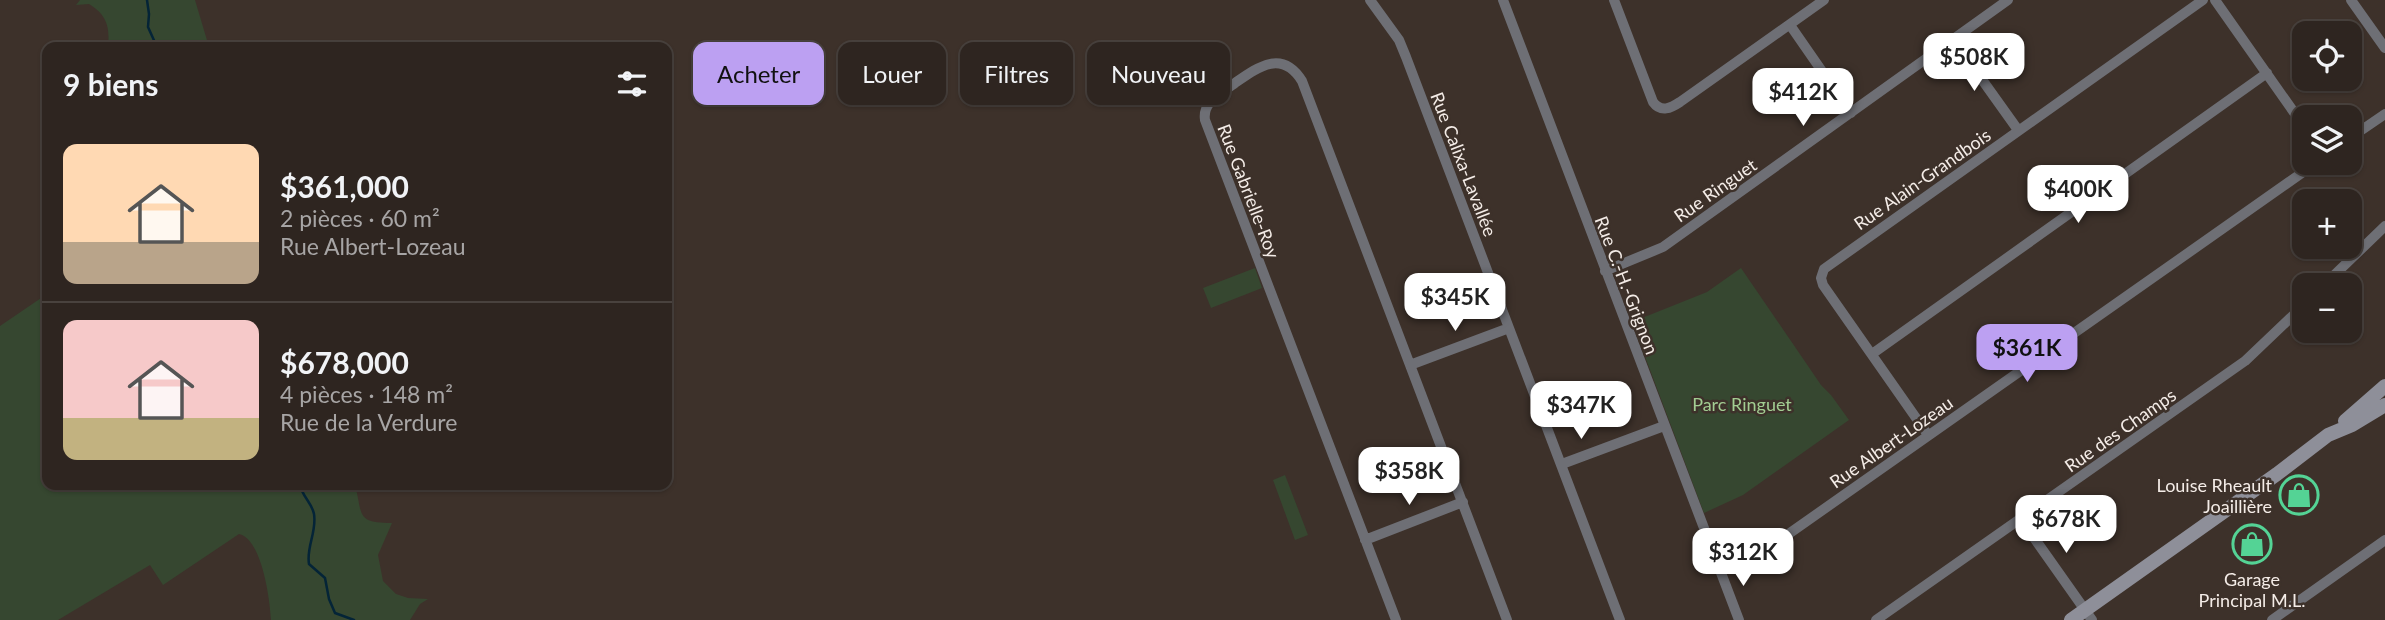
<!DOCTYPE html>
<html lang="fr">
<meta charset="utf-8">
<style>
:root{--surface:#2e2520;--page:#3a312d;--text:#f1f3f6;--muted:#a7a5a5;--line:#49423e;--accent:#bca0f2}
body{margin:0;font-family:Lato,sans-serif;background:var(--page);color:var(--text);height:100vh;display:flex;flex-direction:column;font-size:26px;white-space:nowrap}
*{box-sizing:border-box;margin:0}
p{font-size:23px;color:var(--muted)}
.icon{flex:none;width:38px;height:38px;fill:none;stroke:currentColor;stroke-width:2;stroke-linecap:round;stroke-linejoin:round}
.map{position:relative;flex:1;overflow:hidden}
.sheet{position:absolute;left:42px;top:42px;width:630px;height:448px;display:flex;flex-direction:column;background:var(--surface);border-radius:14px;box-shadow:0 2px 5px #0004,0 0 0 2px var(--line)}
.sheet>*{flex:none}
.guide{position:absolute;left:693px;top:42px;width:665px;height:63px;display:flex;gap:14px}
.controls{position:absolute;left:2292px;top:21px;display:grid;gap:14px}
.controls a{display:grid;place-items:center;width:70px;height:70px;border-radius:14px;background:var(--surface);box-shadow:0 2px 5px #0004,0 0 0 2px var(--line);font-size:35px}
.price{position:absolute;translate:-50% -60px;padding:0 16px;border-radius:14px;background:#fff;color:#222;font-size:23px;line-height:46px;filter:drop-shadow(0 2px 4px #0008)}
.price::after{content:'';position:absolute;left:50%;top:42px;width:21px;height:16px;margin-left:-10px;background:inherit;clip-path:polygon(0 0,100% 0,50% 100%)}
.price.current{background:var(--accent);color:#111}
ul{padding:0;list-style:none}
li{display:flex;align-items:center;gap:21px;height:175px;padding:0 21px}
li+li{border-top:2px solid var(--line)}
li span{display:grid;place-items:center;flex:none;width:196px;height:140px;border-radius:14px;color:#555}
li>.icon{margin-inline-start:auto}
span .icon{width:84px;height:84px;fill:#fffc;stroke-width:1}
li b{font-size:30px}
h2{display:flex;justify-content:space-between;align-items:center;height:84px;padding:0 21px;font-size:30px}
.chip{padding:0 24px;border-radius:14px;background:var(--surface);box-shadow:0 2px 5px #0004,0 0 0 2px var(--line);font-size:24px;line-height:63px}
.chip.current{background:var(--accent);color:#111}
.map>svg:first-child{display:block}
.green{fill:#364730}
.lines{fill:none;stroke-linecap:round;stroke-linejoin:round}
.stream{stroke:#042437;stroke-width:2.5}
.street{stroke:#6e6f75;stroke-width:10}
.secondary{stroke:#8e8f99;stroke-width:14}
.labels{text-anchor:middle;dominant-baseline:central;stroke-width:5;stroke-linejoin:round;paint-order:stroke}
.street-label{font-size:18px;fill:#f4ece7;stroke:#3d312a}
.park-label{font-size:18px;fill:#a2cd92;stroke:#3d312a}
.poi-label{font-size:18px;fill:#f4ece7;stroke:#3d312a;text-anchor:end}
</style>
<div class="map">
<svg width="2385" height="620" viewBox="0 0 2385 620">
<rect width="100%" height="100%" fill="#3d312a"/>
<path class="green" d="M80,0H195L209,47H108C110,27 107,15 89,4L76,5Z
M1255,268L1262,288L1211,308L1203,288Z
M1741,268L1821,385L1831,395L1849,420L1743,495L1704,513L1632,322L1707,292Z
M47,294V485H355C363,514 355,523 392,523L378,555L383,581L396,594L408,598L428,599L420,604L410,620H271C270,600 262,539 239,534L163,585L150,565L58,620H0V326Z
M1285,475L1308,535L1295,540L1273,480Z"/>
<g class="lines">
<path class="stream" d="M147,0L149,14L148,27L157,47
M300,485C302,496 312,503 314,514C317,532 306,547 309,564L325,578L329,599L335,613L354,620"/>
<path class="street" d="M1370,0L1399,40L1406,57L1620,620
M1503,0L1739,620
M1614,0L1653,102C1661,113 1671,108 1680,102L1824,0
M2215,0L2305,128
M2351,0L2385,48
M1790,25L1851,113
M1953,39L2018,130
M2350,138L2385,114
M1605,271L1663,247L2008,0
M2324,285L2385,226
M1872,354L2267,73
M1410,365L1509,328
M1928,435L1823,285L1821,278L1824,269L2203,0
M1562,464L1664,426
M2020,518L2092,620
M1365,540L1463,502
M1718,568L1770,547L2316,163
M1396,620L1205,120C1202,101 1222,93 1235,83C1258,67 1282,49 1302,81L1507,620
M1876,620L2245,361L2305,304
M2272,620L2385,540"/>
<path class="secondary" d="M2345,421L2385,386
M2071,620L2277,474L2328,435L2352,425L2385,405"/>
</g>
<defs>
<g id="shop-ring" transform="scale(2.0125)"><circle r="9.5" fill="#3d312a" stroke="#54d395" stroke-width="1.5"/><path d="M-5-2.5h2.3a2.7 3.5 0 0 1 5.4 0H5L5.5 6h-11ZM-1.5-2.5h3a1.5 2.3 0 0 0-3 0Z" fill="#54d395"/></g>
</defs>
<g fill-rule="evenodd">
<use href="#shop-ring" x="2299" y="495"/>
<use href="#shop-ring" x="2252" y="544"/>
</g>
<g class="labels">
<g class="street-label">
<text transform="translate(1464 164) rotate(69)">Rue Calixa-Lavallée</text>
<text transform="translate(1922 179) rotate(-35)">Rue Alain-Grandbois</text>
<text transform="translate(1715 190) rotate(-35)">Rue Ringuet</text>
<text transform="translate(1249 191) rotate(69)">Rue Gabrielle-Roy</text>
<text transform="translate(1627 285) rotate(69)">Rue C.-H.-Grignon</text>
<text transform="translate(2120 430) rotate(-35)">Rue des Champs</text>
<text transform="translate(1891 442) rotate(-35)">Rue Albert-Lozeau</text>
</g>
<g class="park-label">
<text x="1742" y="404">Parc Ringuet</text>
</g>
<g class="poi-label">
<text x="2272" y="485">Louise Rheault<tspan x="2272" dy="21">Joaillière</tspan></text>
<text x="2252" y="579" text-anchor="middle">Garage<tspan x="2252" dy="21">Principal M.L.</tspan></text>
</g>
</g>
</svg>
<div class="controls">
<a><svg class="icon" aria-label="locate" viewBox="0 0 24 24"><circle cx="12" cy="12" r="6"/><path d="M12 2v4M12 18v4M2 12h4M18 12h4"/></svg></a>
<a><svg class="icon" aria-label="layers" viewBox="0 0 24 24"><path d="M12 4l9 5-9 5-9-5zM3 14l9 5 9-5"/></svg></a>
<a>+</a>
<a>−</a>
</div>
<b class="price" style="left:1974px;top:93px">$508K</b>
<b class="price" style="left:1803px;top:128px">$412K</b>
<b class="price" style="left:2078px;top:225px">$400K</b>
<b class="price" style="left:1455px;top:333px">$345K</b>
<b class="price current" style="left:2027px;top:384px">$361K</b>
<b class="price" style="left:1581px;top:441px">$347K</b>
<b class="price" style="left:1409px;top:507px">$358K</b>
<b class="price" style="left:2066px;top:555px">$678K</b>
<b class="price" style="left:1743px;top:588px">$312K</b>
<div class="guide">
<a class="chip current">Acheter</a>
<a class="chip">Louer</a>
<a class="chip">Filtres</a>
<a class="chip">Nouveau</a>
</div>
<section class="sheet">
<h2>9 biens<svg class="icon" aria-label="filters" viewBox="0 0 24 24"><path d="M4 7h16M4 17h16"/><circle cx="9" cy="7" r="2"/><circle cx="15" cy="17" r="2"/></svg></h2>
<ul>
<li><span style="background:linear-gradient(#ffd9b3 70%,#b9a48a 0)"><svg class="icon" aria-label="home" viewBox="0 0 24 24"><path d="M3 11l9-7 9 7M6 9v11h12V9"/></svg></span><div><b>$361,000</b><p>2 pièces · 60 m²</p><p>Rue Albert-Lozeau</p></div></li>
<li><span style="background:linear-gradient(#f6c9c9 70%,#c2b280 0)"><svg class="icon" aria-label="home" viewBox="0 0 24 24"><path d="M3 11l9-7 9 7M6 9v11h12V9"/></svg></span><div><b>$678,000</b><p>4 pièces · 148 m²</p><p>Rue de la Verdure</p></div></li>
</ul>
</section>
</div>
